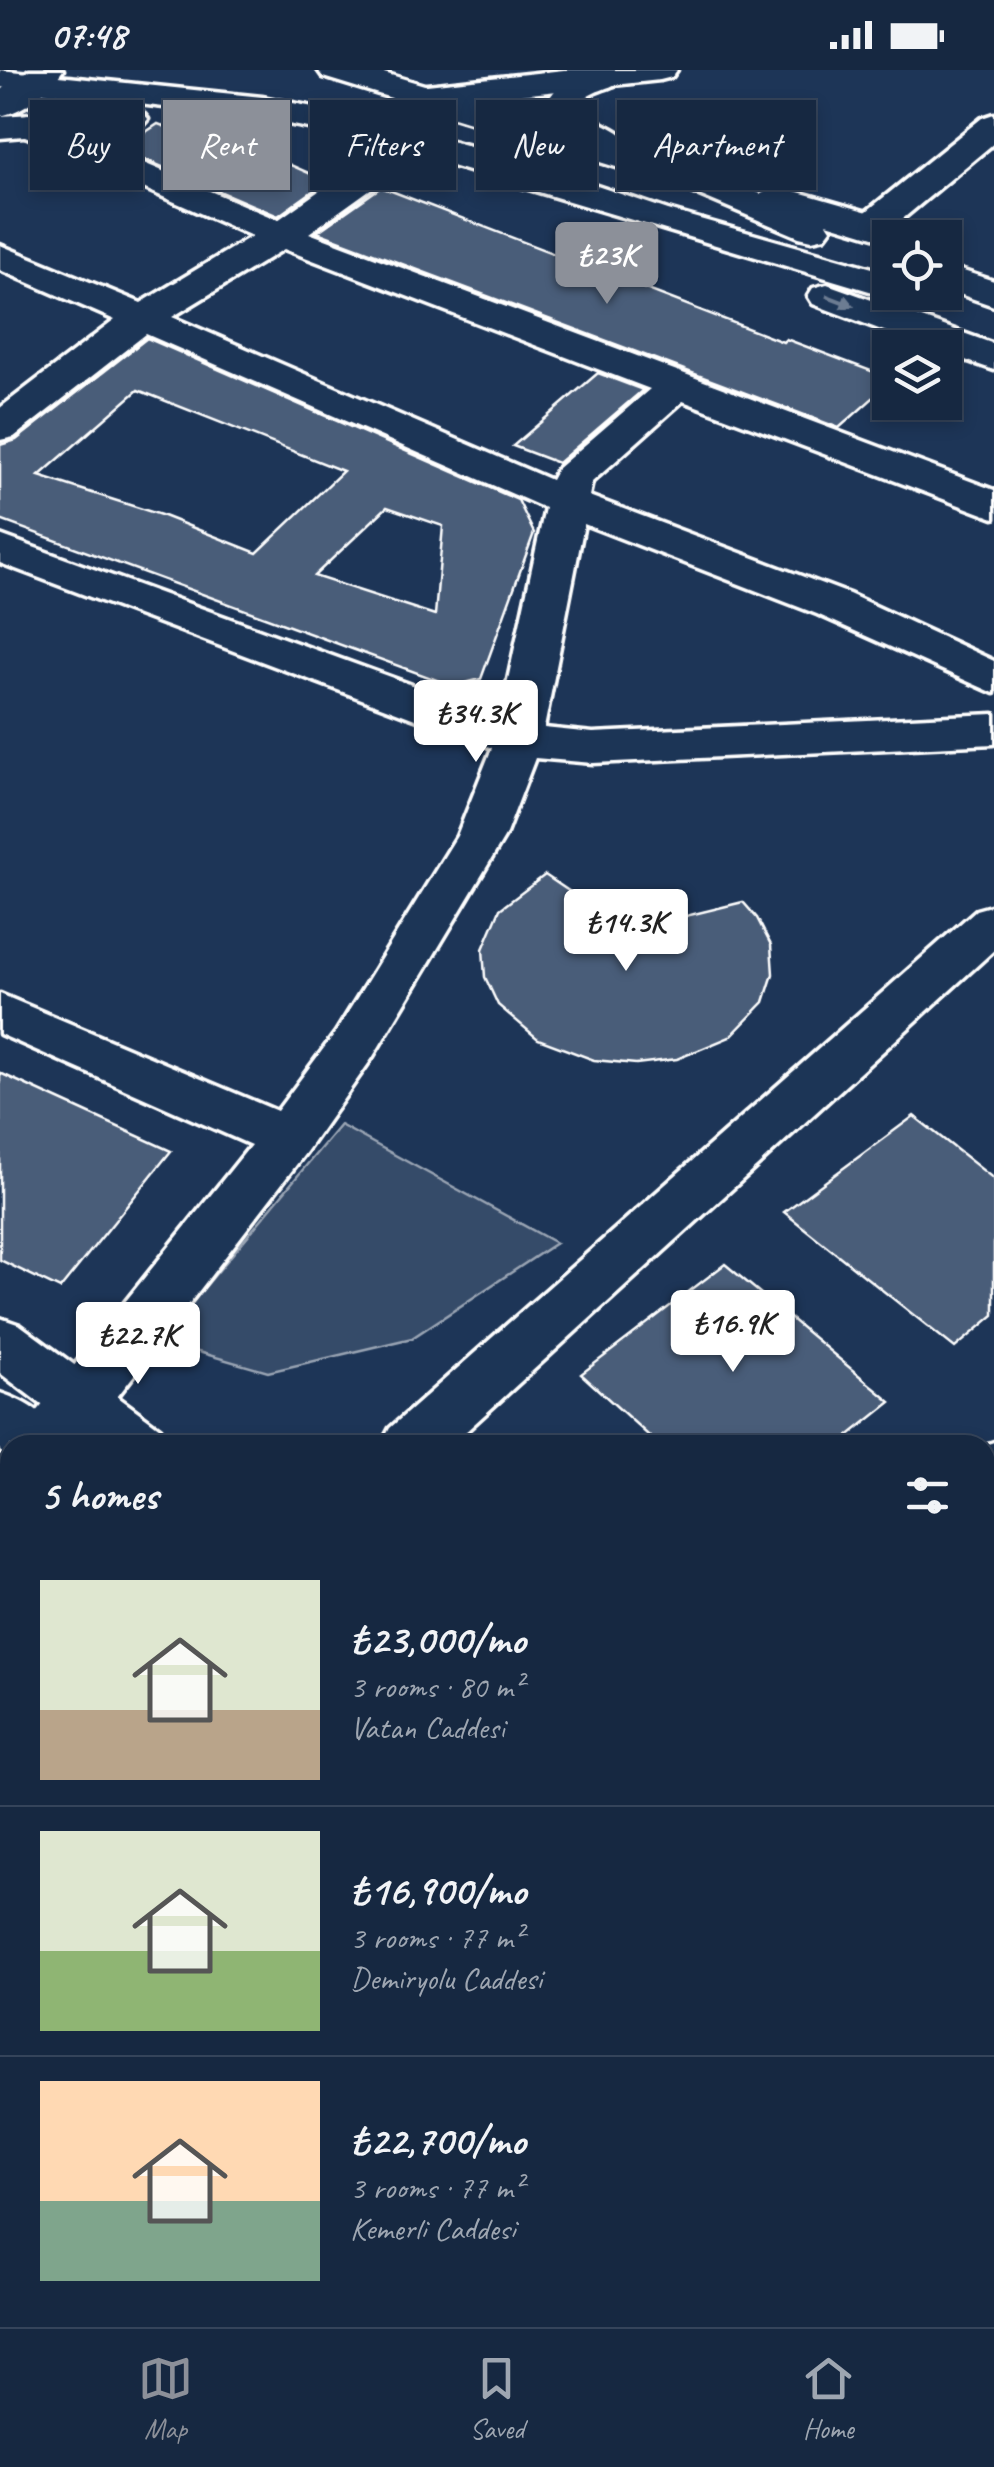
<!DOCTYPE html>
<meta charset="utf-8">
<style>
:root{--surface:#162841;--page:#23344c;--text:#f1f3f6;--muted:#9ea6b1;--line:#35445a;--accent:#8c9099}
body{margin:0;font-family:Caveat,sans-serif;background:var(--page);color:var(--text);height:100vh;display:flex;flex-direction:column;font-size:38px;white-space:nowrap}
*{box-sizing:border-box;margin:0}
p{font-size:32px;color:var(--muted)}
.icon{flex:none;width:55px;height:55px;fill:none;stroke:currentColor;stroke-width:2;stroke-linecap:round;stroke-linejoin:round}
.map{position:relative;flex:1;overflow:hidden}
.drawer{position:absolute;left:0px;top:1365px;width:995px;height:892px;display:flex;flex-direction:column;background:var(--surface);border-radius:30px 30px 0 0;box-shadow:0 5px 15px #0003,0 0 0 2px var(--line)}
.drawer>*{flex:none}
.hud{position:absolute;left:30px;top:30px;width:935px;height:90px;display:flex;gap:20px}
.fabs{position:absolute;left:872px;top:150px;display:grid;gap:20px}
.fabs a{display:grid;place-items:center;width:90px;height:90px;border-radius:0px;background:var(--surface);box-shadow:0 5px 15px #0003,0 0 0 2px var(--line);font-size:50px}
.price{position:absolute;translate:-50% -85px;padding:0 22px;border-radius:10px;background:#fff;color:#222;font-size:32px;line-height:65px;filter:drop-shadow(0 2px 5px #0008)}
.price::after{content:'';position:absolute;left:50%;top:60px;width:30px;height:22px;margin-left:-15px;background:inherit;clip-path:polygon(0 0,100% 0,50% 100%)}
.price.selected{background:var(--accent);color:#fff}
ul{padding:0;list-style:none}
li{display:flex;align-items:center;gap:30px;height:250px;padding:0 40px}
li+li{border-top:2px solid var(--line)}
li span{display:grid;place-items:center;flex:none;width:280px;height:200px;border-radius:0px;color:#555}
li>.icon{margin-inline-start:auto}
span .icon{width:120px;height:120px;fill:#fffc;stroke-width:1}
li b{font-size:42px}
h2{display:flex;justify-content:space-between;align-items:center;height:120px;padding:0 40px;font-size:42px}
.pill{padding:0 35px;border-radius:0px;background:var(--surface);box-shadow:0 5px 15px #0003,0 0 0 2px var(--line);font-size:35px;line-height:90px}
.pill.selected{background:var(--accent);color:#fff}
.status{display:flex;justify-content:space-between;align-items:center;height:70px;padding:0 50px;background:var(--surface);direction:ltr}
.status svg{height:28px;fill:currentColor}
.menu{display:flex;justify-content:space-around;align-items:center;height:140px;border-top:2px solid var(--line);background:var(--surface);font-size:28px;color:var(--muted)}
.menu a{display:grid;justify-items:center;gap:5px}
.menu .selected{color:var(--accent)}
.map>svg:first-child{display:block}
.built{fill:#2a4161}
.green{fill:#364b69;stroke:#9aa5b4;stroke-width:2.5}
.building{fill:#4a5d79;stroke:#fff;stroke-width:2.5;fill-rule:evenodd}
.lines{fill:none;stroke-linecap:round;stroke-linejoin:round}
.street-casing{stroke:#fff;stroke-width:7}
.secondary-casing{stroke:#fff;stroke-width:7}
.primary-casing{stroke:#fff;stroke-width:7}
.street{fill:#1d3557;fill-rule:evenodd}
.secondary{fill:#1d3557;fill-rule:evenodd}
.primary{fill:#1d3557;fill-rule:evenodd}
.rail{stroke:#fff;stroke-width:9}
.oneway{fill:#6c7c92}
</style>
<div class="status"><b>07:48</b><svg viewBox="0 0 49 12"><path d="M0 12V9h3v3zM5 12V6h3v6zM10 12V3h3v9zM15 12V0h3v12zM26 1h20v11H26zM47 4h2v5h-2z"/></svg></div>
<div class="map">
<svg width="994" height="2257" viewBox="0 0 994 2257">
<rect width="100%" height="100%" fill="#1d3557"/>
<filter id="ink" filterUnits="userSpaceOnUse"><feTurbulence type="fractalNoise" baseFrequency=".01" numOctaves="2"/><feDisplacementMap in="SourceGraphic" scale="20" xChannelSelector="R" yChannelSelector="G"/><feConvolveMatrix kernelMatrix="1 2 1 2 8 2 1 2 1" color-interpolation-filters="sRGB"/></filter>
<g filter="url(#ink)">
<path class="built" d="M0,1436L10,1446V2144L0,2153Z"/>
<path class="green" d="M340,1055L556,1173L412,1268L268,1302L160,1271Z
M10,1443V1675L0,1671V1456Z
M10,1753V2076L0,2084V1770Z
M994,1887V2174L985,2184V1896Z
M621,2248H926L917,2257H611Z"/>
<path class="building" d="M158,54L205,71L227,67L327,111L278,146L120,79Z
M381,117L783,272L786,269L890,308V313L839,358L317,162Z
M147,268L518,430L534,463L481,609L453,616L0,450V375L16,370ZM138,320L343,401L257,483L161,445L39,406ZM387,437L443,456L435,545L314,506Z
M598,303L643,320L558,393L513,376Z
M545,805L591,836L615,828L634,839L656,828L678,848L743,832L757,848L771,875L773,904L764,932L730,967L677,989L636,994L594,990L538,969L498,935L485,907L483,879L500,839Z
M0,1003L171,1081L60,1219L0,1190Z
M914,1046L994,1109V1245L955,1278L784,1142Z
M725,1194L891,1332L837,1375H659L581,1304Z"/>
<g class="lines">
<g class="street-casing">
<path id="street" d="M28,44L278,150L364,89L377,86L390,89L395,97L390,105L309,163L994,420V448L683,331L592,412L589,426L849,524L994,591V623L817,544L584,454L544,658L593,663L994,644V674L593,693L535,688L505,766L372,988L306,1082L80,1375H15L24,1358L251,1075L0,964V924L277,1041L336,962L457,766L492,678L0,493V465L500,647L545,438L146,264L14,367L0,370V338L115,250L0,200V175L141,233L252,166L16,62L10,55L16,48ZM284,179L650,319L557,399L551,410L172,247Z
M994,44V73L888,161L875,164L862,161L856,153L862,145L982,48Z
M994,835V880L451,1375H381L390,1358L976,840Z"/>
</g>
<g class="secondary-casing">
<path id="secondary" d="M29,0H63C48,22 27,40 0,46V21Z
M564,0H677L672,7L660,10L427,35L415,32L410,25L415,18L427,15Z
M0,1248L20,1255L160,1358L169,1375H95L0,1303Z
M0,1323C28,1332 53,1349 66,1375H10V1389L0,1381Z
M994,1372V1426L985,1429V1375Z
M10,2161V2239L0,2243V2165Z
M994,2208V2257H945L949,2248H985V2212Z"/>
</g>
<g class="primary-casing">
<path id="primary" d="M0,0L262,27L359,46L517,89L668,140L890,203V222H904L890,226L876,223L355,67L262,49L0,17Z
M318,0H374L555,54L546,33C568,0 584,0 623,0L626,5C615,21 593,17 581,33C589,54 616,54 629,72L626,76L704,100L761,124L777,116L931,160L936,168H890V172L827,153L831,159L825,167L812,170L799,167L678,116L323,7Z
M130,38L142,42L148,49L142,56L0,68V46Z
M945,195L994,211V236L945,219Z
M827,214L994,274V300L945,283V278H929L813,234L808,226L813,218Z"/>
</g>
<use href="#street" class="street"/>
<use href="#secondary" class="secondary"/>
<use href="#primary" class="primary"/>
<path class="rail" d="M985,1559L994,1551
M985,1629L994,1621
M985,1698L994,1690
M186,2257L196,2248
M285,2257L295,2248
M376,2257L386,2248"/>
</g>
<defs><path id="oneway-solid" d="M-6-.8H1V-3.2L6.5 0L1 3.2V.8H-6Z" transform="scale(2.5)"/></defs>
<use class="oneway" href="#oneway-solid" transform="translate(840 231) rotate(21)"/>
</g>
</svg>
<div class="fabs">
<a><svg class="icon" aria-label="locate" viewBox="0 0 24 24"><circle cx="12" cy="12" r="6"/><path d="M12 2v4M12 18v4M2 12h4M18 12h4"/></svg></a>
<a><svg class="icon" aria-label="layers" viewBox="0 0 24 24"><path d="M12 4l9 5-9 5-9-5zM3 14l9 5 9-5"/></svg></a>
</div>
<b class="price selected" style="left:607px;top:237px">₺23K</b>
<b class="price" style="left:476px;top:695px">₺34.3K</b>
<b class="price" style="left:626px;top:904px">₺14.3K</b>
<b class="price" style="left:733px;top:1305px">₺16.9K</b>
<b class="price" style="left:138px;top:1317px">₺22.7K</b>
<div class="hud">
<a class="pill">Buy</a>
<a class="pill selected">Rent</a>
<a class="pill">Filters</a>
<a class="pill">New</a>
<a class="pill">Apartment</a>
</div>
<section class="drawer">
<h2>5 homes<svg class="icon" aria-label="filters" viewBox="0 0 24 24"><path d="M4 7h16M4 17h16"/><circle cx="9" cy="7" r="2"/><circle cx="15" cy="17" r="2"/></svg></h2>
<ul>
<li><span style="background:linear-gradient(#dfe7d0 65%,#b9a48a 0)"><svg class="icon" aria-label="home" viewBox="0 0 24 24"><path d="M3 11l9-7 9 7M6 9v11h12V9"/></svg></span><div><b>₺23,000/mo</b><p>3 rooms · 80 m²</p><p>Vatan Caddesi</p></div></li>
<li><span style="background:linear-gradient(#dfe7d0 60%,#8fb573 0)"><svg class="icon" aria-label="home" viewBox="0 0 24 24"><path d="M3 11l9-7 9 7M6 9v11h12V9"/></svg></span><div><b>₺16,900/mo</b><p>3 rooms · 77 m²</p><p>Demiryolu Caddesi</p></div></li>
<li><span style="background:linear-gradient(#ffd9b3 60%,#7fa58c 0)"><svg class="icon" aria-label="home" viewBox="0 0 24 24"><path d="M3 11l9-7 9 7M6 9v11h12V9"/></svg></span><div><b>₺22,700/mo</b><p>3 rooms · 77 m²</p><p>Kemerli Caddesi</p></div></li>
</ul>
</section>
</div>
<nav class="menu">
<a class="selected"><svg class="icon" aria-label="map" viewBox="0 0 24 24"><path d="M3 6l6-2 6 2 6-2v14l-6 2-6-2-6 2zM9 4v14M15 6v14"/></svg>Map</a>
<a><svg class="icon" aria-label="saved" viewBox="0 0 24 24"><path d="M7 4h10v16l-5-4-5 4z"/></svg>Saved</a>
<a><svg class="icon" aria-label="home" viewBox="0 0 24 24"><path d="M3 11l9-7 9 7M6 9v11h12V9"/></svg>Home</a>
</nav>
